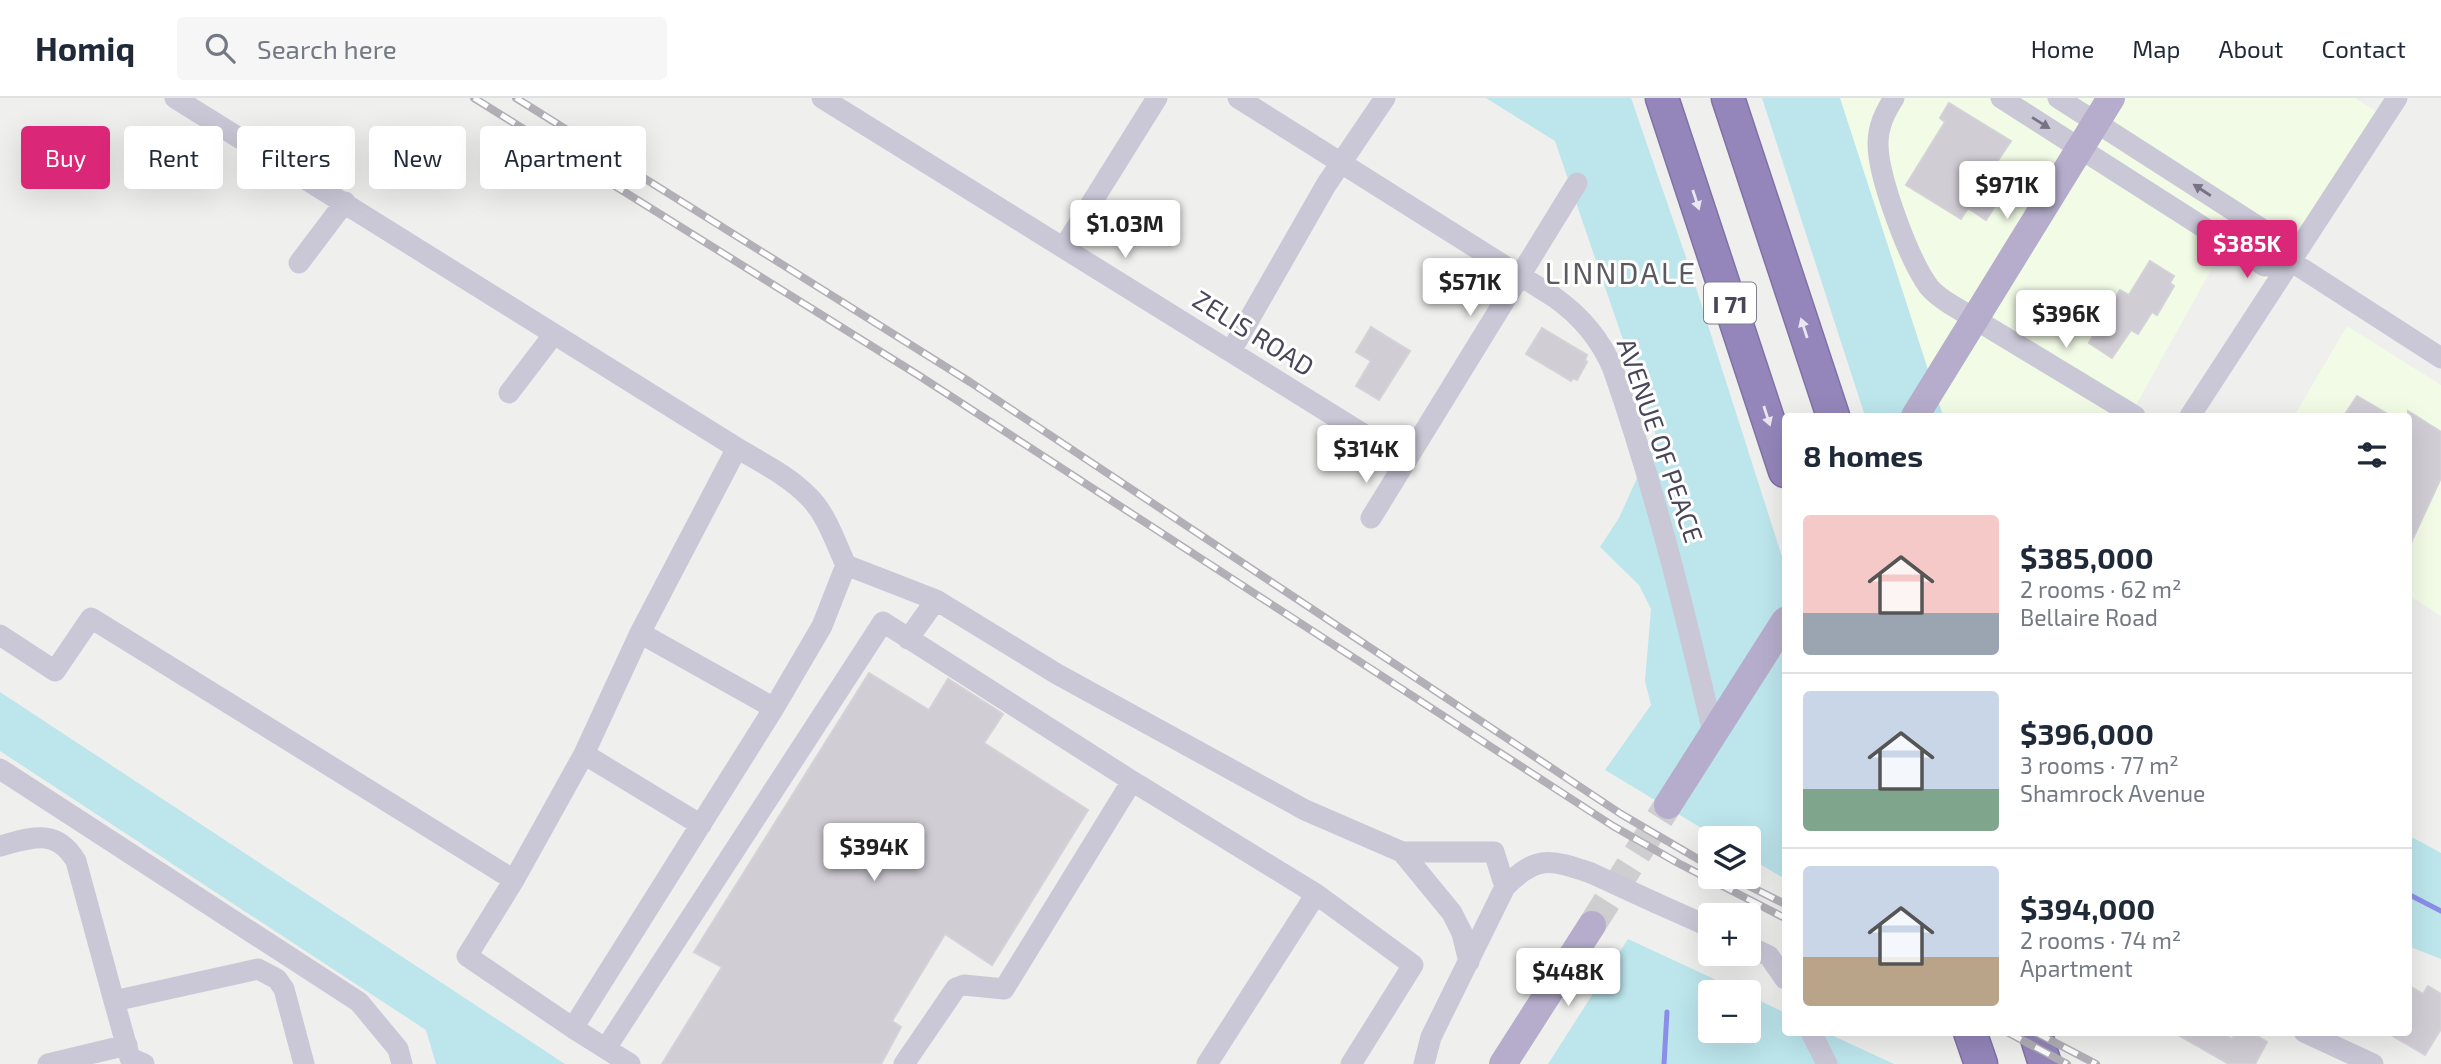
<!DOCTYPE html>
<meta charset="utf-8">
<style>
:root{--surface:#fff;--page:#f6f6f7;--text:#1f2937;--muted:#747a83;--line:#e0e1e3;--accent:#db2777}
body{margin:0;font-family:"Exo 2",sans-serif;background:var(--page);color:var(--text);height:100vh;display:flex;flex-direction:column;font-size:26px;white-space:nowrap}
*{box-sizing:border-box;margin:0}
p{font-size:23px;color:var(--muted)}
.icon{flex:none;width:38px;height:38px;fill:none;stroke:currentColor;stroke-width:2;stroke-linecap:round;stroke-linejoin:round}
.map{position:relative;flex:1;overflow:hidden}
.panel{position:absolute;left:1782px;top:315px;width:630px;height:623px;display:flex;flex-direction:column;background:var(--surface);border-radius:7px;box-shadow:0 7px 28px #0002}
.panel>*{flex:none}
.banner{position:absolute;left:21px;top:28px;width:665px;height:63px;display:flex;gap:14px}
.fabs{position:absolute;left:1698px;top:728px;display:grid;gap:14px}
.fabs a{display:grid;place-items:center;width:63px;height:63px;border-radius:7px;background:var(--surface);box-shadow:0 7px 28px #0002;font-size:35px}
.price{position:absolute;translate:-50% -60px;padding:0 16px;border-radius:7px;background:#fff;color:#222;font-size:23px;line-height:46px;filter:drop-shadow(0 2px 4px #0008)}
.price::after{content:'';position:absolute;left:50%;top:42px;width:21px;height:16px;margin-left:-10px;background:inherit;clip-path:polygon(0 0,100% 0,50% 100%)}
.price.current{background:var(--accent);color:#fff}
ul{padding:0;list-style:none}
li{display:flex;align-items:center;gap:21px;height:175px;padding:0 21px}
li+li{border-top:2px solid var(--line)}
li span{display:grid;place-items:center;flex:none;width:196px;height:140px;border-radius:7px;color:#555}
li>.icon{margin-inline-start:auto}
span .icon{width:84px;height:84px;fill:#fffc;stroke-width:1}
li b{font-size:30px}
h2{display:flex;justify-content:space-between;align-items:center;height:84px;padding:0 21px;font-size:30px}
.chip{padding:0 24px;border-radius:7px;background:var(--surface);box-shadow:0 7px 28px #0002;font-size:24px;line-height:63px}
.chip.current{background:var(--accent);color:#fff}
header{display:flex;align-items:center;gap:42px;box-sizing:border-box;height:98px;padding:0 35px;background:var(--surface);border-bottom:2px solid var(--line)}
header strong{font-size:33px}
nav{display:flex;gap:38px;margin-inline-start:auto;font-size:24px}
.search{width:490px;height:63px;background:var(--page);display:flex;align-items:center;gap:18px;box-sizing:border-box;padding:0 24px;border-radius:7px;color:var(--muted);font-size:26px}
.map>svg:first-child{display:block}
.commercial{fill:#f1fbe6}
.green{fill:#bce5ec}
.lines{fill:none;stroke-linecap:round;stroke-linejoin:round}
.stream{stroke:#8b8ee8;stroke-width:5}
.building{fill:#d0cdd5;stroke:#d4d1d8;stroke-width:2}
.major-tunnel{stroke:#cecdcf;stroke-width:28;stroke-dasharray:28 14;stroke-linecap:butt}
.highway-casing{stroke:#8071a6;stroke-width:35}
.minor{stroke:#cac7d7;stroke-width:21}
.major{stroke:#b5adcb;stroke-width:28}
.highway{stroke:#9486ba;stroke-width:32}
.rail-casing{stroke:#b2afb7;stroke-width:8}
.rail{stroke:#fff;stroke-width:5;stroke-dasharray:16;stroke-linecap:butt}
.minor-bridge{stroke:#cac7d7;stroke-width:21}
.oneway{fill:#777385}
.oneway2{fill:#eae7f1}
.labels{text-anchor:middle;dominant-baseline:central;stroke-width:6;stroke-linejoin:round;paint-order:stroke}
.shield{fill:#fff;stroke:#807e8b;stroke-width:2}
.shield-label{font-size:24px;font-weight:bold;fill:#4a4659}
.street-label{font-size:26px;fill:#4a4659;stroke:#fff}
.quarter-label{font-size:30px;letter-spacing:2px;fill:#5c5a61;stroke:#fff}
</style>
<header>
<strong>Homiq</strong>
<div class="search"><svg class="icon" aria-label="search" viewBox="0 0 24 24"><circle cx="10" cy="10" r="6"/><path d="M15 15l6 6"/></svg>Search here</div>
<nav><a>Home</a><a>Map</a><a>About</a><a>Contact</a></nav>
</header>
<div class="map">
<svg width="2441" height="966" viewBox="0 0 2441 966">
<rect width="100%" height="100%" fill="#efefed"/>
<path class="commercial" d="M1840,0H2355L2380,16L2270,184L2220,156L2130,318H1943Z
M2347,228L2441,287V518L2408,497V318H2294Z"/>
<path class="green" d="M1486,0H1631L1689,168L1785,468V781L1748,759V740H1718L1605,672L1651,607L1645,583L1651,511L1639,487L1600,449L1619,420L1656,338L1555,43Z
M1762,0H1840L1943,318H1865Z
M0,594L565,966H436L426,932L0,653Z
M2408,737L2441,755V861L2408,848Z
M1628,841L1742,894H1710V933H1748V897L1785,915V934L1827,935L1894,966H1548Z"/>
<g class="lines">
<path class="stream" d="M2408,796L2441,813
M1664,966L1667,914"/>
</g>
<path class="building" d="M1949,5L2011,43L1997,64L2016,75L1986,122L1968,110L1961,121L1906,87L1945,24L1940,20Z
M2150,163L2174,178L2170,185L2174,188L2157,217L2152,214L2138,236L2131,232L2112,260L2089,245L2120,192L2129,197Z
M1371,229L1410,253L1379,302L1356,288L1371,263L1356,254Z
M1542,230L1587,257L1585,262L1587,264L1577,282L1573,280L1571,283L1526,256Z
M2357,298L2391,318H2344Z
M2408,313L2441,334V380L2408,451Z
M869,575L929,612L948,581L1003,616L984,645L1088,712L992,867L945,836L892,923L901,929L881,966H662L722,869L694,854Z
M2408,887L2423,896L2428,888L2441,896V931L2425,957L2386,934H2408Z
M2173,934H2221L2232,941L2236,934H2251L2267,944L2255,966H2229Z"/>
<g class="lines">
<path class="major-tunnel" d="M1592,827L1668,707"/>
<g class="highway-casing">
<path id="highway" d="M1662,0L1785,373
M1728,0L1833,318
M1970,934L1981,966
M2035,934L2045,966"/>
</g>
<path class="minor" d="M175,0L737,350
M822,0L1405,362
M1238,0L1554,199C1581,218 1600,240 1613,271C1655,391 1685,514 1714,639
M1894,0C1885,14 1878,28 1878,46C1878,79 1909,162 1929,189C1935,196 1942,201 1950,206L2135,318
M2001,0L2264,168L2292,164
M2058,0L2276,140L2292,164L2441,260
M1064,149L1157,0
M299,165L345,104
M1231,253L1326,87L1385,0
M509,295L554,236
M2190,318L2397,0
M1371,420L1577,85
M640,535L737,350C762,365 789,378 809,399C827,417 835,444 846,467
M0,537L55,573L91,520L514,782
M908,541L936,502L1057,576L1305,712L1402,754H1494L1505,789
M584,656L640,535L774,610
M0,671L359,904L398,951L402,966
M1132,683L1316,796L1413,867L1351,966
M0,748C31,740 56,729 76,763L114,903
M1402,754L1452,815L1462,835L1469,864
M1656,805L1710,829
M1748,848L1769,858L1785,881
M573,930L467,858L514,782L584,656L701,727
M1811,934L1827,966
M2304,934L2373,966
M606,950L883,524L1132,683L1004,891L964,887L956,890L904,966
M48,966L127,947
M144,966L130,960L114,903L258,871L277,881L284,891L304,966
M630,966L573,930L774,610L822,528L846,467L936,502
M1207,966L1316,796
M1424,966L1431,939L1505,789C1536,757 1550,761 1591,775"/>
<path class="major" d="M1915,318L2111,0
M1668,707L1785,523
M1503,966L1592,827"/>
<use href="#highway" class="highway"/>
<g class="rail-casing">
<path id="rail" d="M474,0L918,277L1613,728L1678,765L1785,820
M516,0L970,284L1621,716L1710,768
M1731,779L1785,806
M2007,934L2067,966
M2035,934L2096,966"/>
</g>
<use href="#rail" class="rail"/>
<path class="minor-bridge" d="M1591,775L1656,805"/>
</g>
<defs><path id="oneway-solid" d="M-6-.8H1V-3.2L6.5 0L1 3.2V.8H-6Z" transform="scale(1.75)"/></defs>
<g class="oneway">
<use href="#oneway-solid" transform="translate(2041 25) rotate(32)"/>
<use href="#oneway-solid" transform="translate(2202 92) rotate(-147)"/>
</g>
<g class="oneway2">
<use href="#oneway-solid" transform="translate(1696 102) rotate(72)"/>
<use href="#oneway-solid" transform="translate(1804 230) rotate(-108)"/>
<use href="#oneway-solid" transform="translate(1767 318) rotate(72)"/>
</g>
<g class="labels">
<rect class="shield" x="1704" y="184.5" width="52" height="41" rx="5"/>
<g class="shield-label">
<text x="1730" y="205">I 71</text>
</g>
<g class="street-label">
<text transform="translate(1254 234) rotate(32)">ZELIS ROAD</text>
<text transform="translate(1661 342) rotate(71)">AVENUE OF PEACE</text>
</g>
<g class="quarter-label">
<text x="1621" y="174">LINNDALE</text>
</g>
</g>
</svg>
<div class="fabs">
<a><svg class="icon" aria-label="layers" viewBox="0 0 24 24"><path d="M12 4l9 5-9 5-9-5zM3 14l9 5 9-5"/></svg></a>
<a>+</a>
<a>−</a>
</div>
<b class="price" style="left:2007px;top:123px">$971K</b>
<b class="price" style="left:1125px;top:162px">$1.03M</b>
<b class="price current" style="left:2247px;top:182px">$385K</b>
<b class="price" style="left:1470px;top:220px">$571K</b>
<b class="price" style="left:2066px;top:252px">$396K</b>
<b class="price" style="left:1366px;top:387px">$314K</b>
<b class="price" style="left:874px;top:785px">$394K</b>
<b class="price" style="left:1568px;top:910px">$448K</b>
<div class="banner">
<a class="chip current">Buy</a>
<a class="chip">Rent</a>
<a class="chip">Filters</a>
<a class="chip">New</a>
<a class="chip">Apartment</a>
</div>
<section class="panel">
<h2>8 homes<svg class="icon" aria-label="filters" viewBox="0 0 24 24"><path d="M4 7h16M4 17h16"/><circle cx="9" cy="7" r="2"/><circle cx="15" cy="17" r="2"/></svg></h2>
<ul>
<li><span style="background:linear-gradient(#f6c9c9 70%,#9aa5b1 0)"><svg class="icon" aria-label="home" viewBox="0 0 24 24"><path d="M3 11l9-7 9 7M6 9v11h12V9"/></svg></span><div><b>$385,000</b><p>2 rooms · 62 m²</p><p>Bellaire Road</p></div></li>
<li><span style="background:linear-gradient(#c9d6e8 70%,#7fa58c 0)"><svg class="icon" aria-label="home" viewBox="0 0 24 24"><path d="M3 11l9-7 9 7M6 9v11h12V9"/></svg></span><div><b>$396,000</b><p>3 rooms · 77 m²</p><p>Shamrock Avenue</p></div></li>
<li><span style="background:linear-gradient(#c9d6e8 65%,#b9a48a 0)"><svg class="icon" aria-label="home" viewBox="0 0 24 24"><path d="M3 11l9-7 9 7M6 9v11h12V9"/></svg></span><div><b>$394,000</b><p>2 rooms · 74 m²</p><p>Apartment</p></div></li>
</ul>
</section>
</div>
